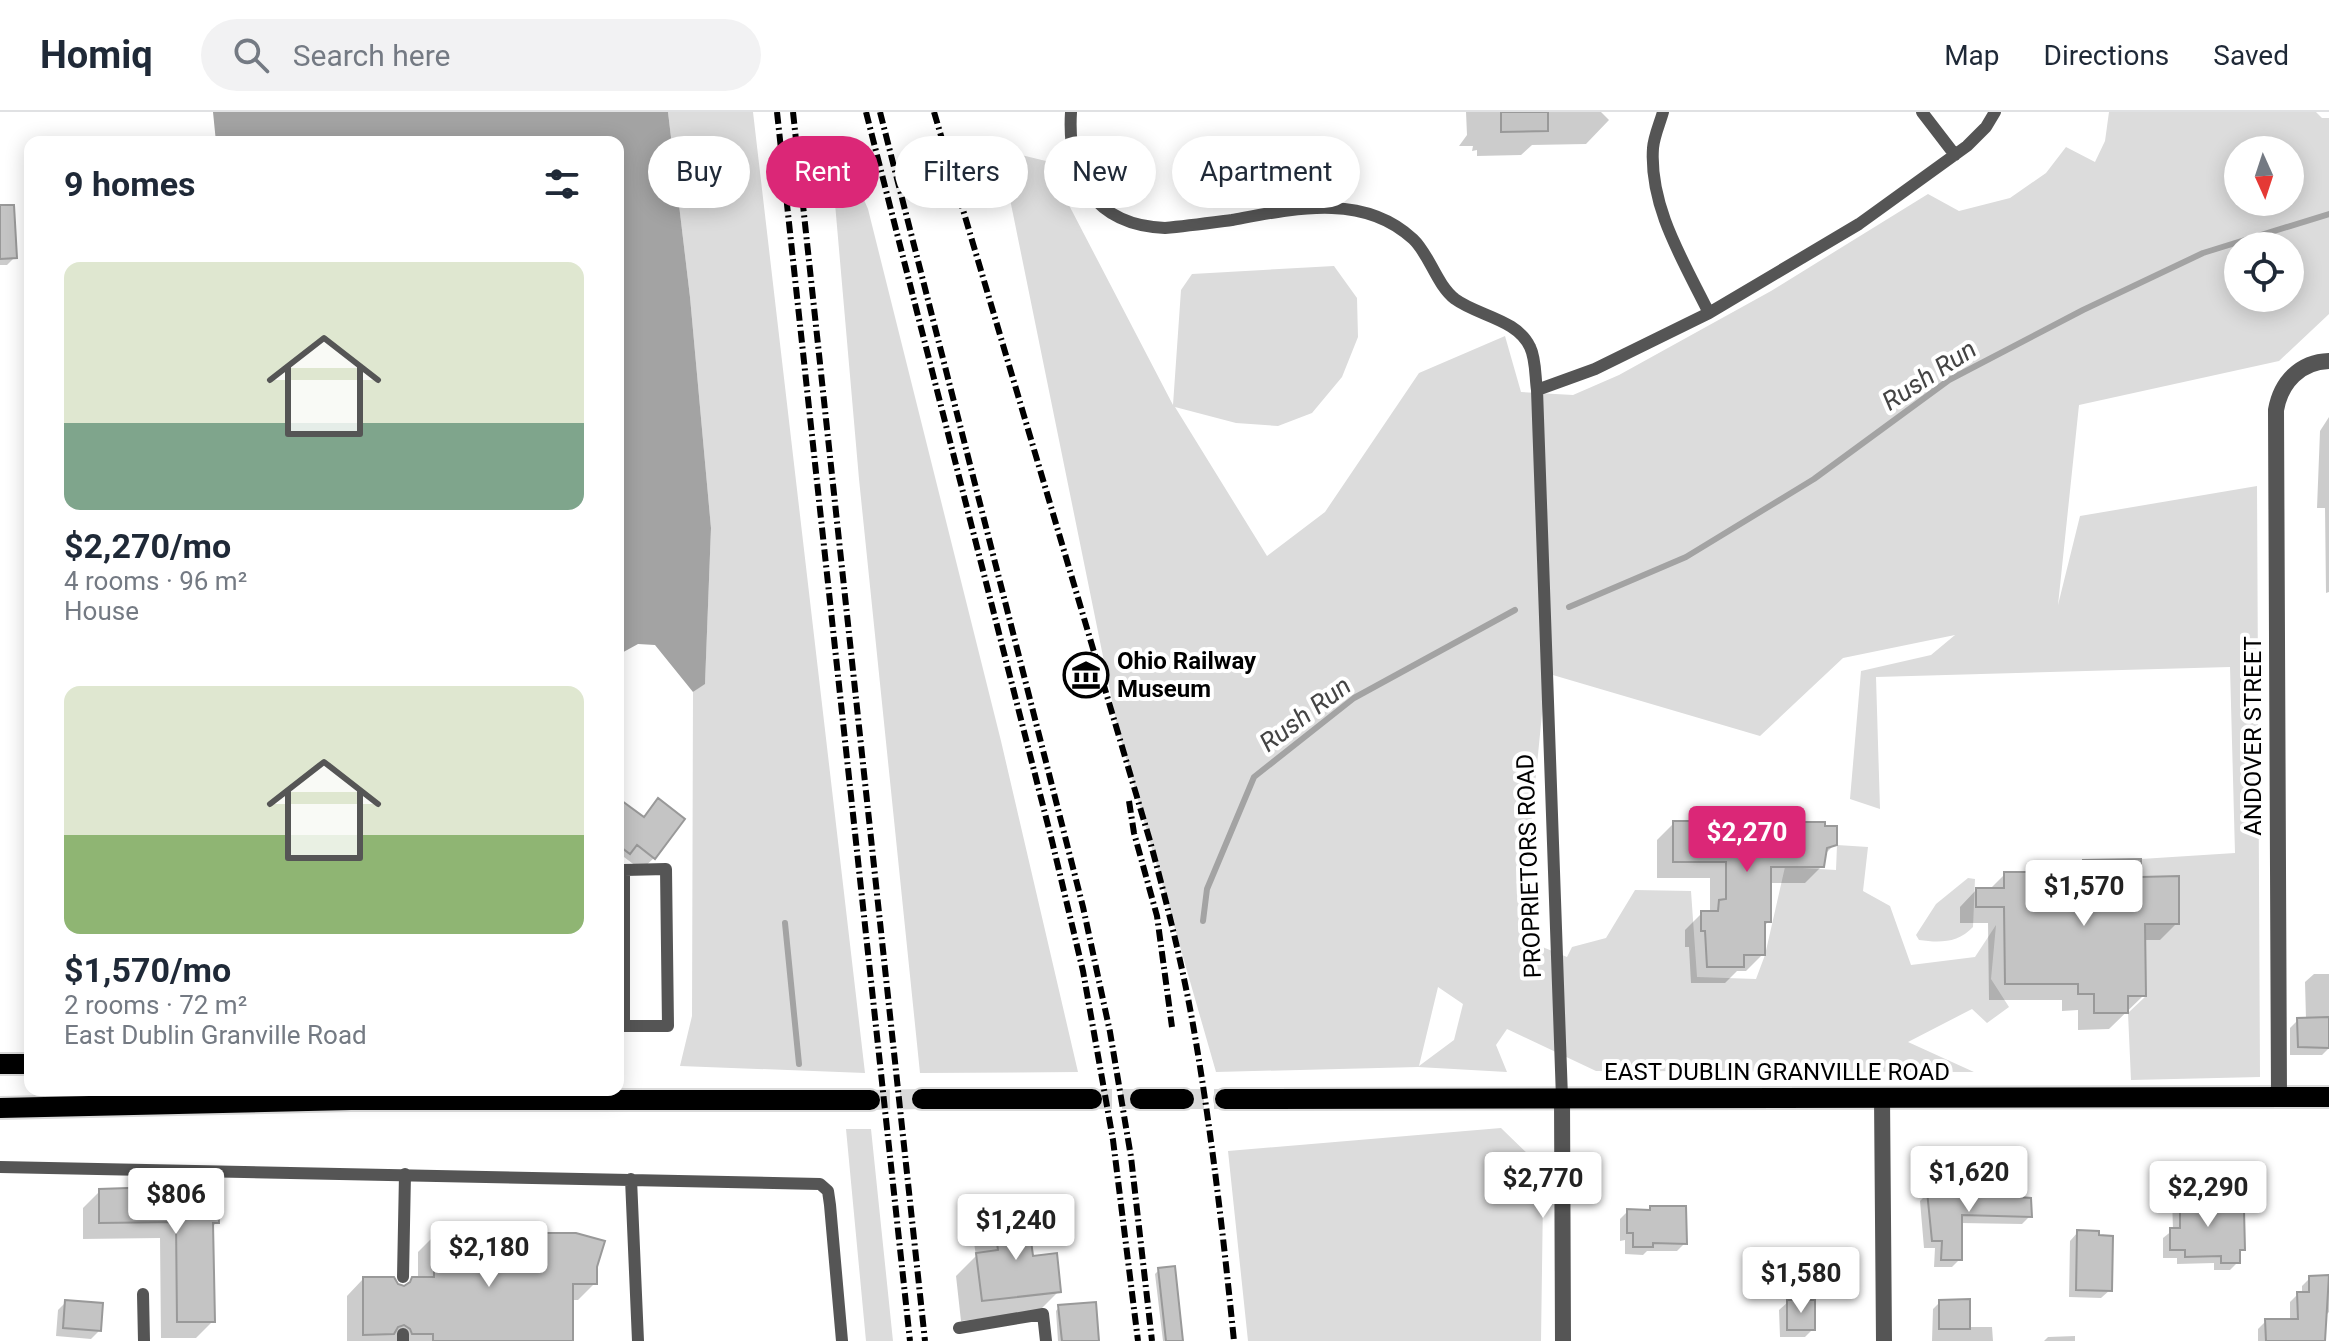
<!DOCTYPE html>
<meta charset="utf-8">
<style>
:root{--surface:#fff;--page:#f2f2f3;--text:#1f2937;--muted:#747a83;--line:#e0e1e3;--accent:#db2777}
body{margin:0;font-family:Roboto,sans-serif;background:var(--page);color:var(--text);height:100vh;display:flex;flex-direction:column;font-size:30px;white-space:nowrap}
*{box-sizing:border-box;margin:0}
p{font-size:26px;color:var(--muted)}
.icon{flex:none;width:44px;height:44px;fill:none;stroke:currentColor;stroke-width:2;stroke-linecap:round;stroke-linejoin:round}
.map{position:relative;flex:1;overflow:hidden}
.drawer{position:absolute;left:24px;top:24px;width:600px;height:960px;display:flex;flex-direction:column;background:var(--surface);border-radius:16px;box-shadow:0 4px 20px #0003}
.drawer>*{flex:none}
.hud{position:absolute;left:648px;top:24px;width:760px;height:72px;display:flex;gap:16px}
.needle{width:52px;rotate:177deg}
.tools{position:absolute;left:2224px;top:24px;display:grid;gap:16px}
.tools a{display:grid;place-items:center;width:80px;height:80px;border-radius:50%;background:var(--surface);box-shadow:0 4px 20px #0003;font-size:40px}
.price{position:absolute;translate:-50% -68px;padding:0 18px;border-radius:8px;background:#fff;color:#222;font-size:26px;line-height:52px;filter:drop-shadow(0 2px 4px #0008)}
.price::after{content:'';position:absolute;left:50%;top:48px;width:24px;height:18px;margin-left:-12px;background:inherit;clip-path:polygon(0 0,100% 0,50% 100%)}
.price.selected{background:var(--accent);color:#fff}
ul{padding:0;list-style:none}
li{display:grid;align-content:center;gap:16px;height:424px;padding:0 40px}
li span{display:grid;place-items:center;height:248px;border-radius:16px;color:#555}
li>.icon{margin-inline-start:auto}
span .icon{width:144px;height:144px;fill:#fffc;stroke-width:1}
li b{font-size:34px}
h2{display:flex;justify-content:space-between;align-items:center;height:96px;padding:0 40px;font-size:34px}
.pill{padding:0 28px;border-radius:36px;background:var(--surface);box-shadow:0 4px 20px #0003;font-size:28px;line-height:72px}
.pill.selected{background:var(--accent);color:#fff}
header{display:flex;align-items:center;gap:48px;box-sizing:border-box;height:112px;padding:0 40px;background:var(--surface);border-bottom:2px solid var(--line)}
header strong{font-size:38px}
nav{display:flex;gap:44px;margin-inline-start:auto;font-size:28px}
.search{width:560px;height:72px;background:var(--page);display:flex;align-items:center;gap:20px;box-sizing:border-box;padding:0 28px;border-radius:44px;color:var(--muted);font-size:30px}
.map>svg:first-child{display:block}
.green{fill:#dcdcdc;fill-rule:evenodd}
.water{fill:#a3a3a3}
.shadow{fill:#0003}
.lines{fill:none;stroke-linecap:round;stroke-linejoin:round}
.stream{stroke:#a3a3a3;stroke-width:6}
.building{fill:#c4c4c4;stroke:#999;stroke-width:2}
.primary-tunnel{stroke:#d9d9d9;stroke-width:20;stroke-dasharray:20 10;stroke-linecap:butt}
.primary-casing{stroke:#dbdbdb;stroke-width:24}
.service{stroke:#555;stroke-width:12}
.minor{stroke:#555;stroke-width:16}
.tertiary{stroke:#555;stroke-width:16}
.primary{stroke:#000;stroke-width:20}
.rail{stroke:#000;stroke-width:6;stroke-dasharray:12 4 2 4;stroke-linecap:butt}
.labels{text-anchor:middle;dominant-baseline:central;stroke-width:8;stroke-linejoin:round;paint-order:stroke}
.poi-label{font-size:24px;font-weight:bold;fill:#000;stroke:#fff;text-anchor:start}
.street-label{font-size:24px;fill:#000;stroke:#fff}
.water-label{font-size:26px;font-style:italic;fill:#444;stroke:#fff}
</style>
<header>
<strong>Homiq</strong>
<div class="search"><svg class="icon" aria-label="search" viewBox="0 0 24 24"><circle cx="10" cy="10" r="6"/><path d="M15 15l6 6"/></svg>Search here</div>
<nav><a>Map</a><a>Directions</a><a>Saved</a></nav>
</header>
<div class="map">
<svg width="2329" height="1229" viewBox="0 0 2329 1229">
<rect width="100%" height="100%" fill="#fff"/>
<path class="green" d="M668,0H753L865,961L680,954L692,904L693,580L705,571L711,416L690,185Z
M2109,0H2316L2322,6H2329V202L2279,249L2079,293L2058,493L2080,404L2257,374L2260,965L2131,968L2128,901L2146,884L2145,812H2178V764L2141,765V747L2235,741L2230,555L1876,565L1880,697L1850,687L1861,559L1931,543L1955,523L1843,546L1760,624L1546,561L1520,826L1567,845L1572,835L1606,826L1635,778L1691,779L1697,865L1756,867L1765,843L1785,755L1836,758L1837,733L1868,735L1863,779L1890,794L1911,853L1975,845L1996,813L1991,867L2009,895L1987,911L1972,897L1908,930L1974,960L1596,959L1507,917L1496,933L1507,960L1418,955L1216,960L1118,618L1000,38L1046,49L1173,293L1181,178L1192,162L1334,154L1357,186L1358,225L1342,265L1312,301L1278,314L1236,311L1175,295L1267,444L1325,400L1419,261L1505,224L1521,280L1573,283L1619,263L1771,179L1928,82L1959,99L2010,86L2046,61L2066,35L2095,50L2105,29ZM2238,38H2290V90H2238ZM2238,134H2290V186H2238ZM1438,875L1463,892L1454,928L1419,954Z
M830,34L841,35L868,97L1001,629L1078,960L920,961L859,367Z
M1968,766L1975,767L1973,815C1958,831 1940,831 1919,828L1916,823L1936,792Z
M1501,1016L1531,1045L1543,1086L1541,1229H1248L1228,1039Z
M846,1017H871L893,1229H866Z"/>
<path class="water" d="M213,0H668L690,185L711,416L705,572L693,580L655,533L638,532L618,543V30H216Z"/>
<path class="shadow" d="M1466,0H1601L1609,8L1586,32L1532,33L1521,43L1477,44V38L1472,39L1473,34H1459L1467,23Z
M0,123L15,145L7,153H0Z
M2329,305V480L2326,481L2325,396H2317L2320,319Z
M618,689L642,706L658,689L654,746L641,758L624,745L618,751Z
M1736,703L1835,732L1824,743L1822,754L1805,771H1769V809L1763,815V842L1746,859H1737L1725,871H1691L1689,835H1685V818L1702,801L1710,799V766H1657V728L1674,711H1728Z
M2084,750L2139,767L2177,811L2160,828H2144V883L2109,917L2078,918V898L2062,899V888H1989L1988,811H1960V795L1976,778H1989L2005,762L2067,767Z
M2314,862H2329V936L2322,943H2290V916L2298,908L2306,907L2305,870Z
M2181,1078L2243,1137L2238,1142V1150L2230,1158H2214V1151L2177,1152V1146H2163V1126L2173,1118L2172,1086Z
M100,1079L217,1110L212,1115L213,1209L196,1226H161L160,1126L83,1127V1096Z
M1928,1081L2016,1087L2030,1104L2022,1112L1960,1111V1147L1952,1155H1934L1935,1136H1924L1920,1089Z
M1651,1096L1685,1131L1677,1139H1647L1643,1143L1625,1142V1128L1620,1129V1107L1628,1099L1647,1100Z
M994,1103L1059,1179L1038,1200L961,1209L956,1164L976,1144L973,1124Z
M2078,1120L2110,1178L2101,1186L2069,1185L2070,1129Z
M435,1123L595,1155V1171L578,1188H571V1229H347V1184L363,1167L404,1176L418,1167V1140Z
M1159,1158L1181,1229H1163L1155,1162Z
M2329,1165V1200L2324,1205L2323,1229H2258V1217L2266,1209H2290V1190L2298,1182H2302V1174L2310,1166Z
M66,1190L99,1219L91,1227L56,1224L58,1198Z
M1788,1190L1813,1217L1805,1225H1780L1779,1198Z
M1940,1190L1968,1215H1992L1993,1229H1932L1933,1197Z
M1059,1195L1097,1229H1058L1056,1199Z
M2075,1224V1229H2044L2048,1225Z"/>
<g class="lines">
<path class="stream" d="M1569,495L1686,445L1814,367L1949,268L2083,198L2203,141L2329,102
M1203,809L1207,777L1254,665L1354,586L1515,498
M785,811L799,952"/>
</g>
<path class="building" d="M1501,0H1548V19L1501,20Z
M0,93H14L17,146L0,147Z
M618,686L644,705L658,686L685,707L655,747L637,733L630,742L618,733Z
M1735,701L1771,702L1770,710H1825V714H1837V733L1827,736L1824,755H1771V810H1765V843H1744V855H1707L1705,819H1701V799H1718L1719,788L1726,787V750H1673V709H1735Z
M2141,747V765L2179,764V812H2145L2146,884H2128V901H2094V882H2078V872H2005L2004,795H1976V776H2004V760H2049V765H2083V748Z
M2329,905V936L2298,935L2297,906Z
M218,1073L219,1111H213L215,1210H177L176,1110L99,1111V1077Z
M2180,1076H2207V1099L2244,1098L2245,1138H2240V1151H2221V1144L2185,1145V1138H2170V1116H2180Z
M2018,1078V1085L2031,1086L2032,1105L1962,1103V1148H1941L1942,1129H1932L1927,1079Z
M1650,1094H1686L1687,1132L1653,1131V1135H1633V1121H1627V1097L1650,1098Z
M1027,1097L1033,1144L1057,1141L1061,1180L982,1189L976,1141L998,1138L993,1101Z
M2077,1118L2099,1119V1123L2113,1124L2112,1179L2076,1178Z
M434,1121H576L605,1129L597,1155V1172H573V1229H433V1222H412L410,1217L404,1213L398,1215L394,1222L363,1223V1165H394L398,1172L404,1174L410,1170L412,1165H434Z
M1175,1154L1183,1229H1166L1158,1156Z
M2329,1163L2325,1229H2266L2265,1207H2298L2297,1180H2309V1164Z
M1970,1187V1217H1939V1188Z
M65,1188L103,1191L101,1219L63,1216Z
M1787,1188H1815V1218H1787Z
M1096,1190L1099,1229H1062L1058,1193Z"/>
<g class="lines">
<path class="primary-tunnel" d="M1092,987H1140
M1184,987H1225
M870,988L922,987"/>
<g class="primary-casing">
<path id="primary" d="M0,952H30
M922,987H1092
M1140,987H1184
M1225,987L2329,985
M0,996L351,988H870"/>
</g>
<path class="service" d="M1071,0C1067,65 1094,113 1165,116C1187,114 1209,111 1232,108C1292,97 1363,80 1413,127C1430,143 1436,172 1455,187C1478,204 1517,207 1530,235C1536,247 1535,265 1537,278L1562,986
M1663,0C1660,11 1654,24 1653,36C1649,95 1684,150 1709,201
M1922,0L1955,43
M1537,278L1595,257L1709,201L1859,112L1967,34L1986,15L1995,0
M618,914H668L666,757L624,758V914
M0,1055L820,1072L828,1079L830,1093L842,1229
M631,1067L638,1229
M403,1165L405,1062
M143,1182L144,1229
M959,1216L1043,1202L1046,1229
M403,1229V1222"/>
<path class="minor" d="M1882,985L1884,1229
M2279,985L2276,298C2281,270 2300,250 2329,249"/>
<path class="tertiary" d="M1562,986L1563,1229"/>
<use href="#primary" class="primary"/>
<path class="rail" d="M777,0L910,1229
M793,0L925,1229
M866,0L1052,729L1083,859L1113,1028L1138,1229
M880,0L1083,795L1110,920L1131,1045L1152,1229
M934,0L1150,729C1166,788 1181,847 1192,907C1211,1014 1223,1121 1234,1229
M1129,689L1134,721L1157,804L1172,915"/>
</g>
<defs>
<g id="museum-ring" transform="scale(2.3)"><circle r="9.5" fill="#fff" stroke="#000" stroke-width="1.5"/><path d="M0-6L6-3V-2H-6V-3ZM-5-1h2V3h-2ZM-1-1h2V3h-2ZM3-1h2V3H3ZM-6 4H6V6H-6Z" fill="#000"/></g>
</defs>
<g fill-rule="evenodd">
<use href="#museum-ring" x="1086" y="563"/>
</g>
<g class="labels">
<g class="poi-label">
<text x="1117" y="549">Ohio Railway<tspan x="1117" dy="28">Museum</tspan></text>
</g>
<g class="street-label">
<text transform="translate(2253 624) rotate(-90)">ANDOVER STREET</text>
<text transform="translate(1529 754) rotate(-92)">PROPRIETORS ROAD</text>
<text x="1777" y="960">EAST DUBLIN GRANVILLE ROAD</text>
</g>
<g class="water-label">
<text transform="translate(1929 263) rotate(-33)">Rush Run</text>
<text transform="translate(1305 602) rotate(-37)">Rush Run</text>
</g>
</g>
</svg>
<div class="tools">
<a><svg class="needle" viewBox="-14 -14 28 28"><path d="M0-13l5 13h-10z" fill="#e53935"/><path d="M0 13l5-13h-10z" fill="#747a83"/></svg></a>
<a><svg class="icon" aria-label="locate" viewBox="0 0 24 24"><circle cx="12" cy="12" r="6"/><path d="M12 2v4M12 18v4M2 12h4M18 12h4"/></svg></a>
</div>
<b class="price selected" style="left:1747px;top:762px">$2,270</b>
<b class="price" style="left:2084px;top:816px">$1,570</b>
<b class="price" style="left:1969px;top:1102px">$1,620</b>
<b class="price" style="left:1543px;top:1108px">$2,770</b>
<b class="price" style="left:2208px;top:1117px">$2,290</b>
<b class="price" style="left:176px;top:1124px">$806</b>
<b class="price" style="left:1016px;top:1150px">$1,240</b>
<b class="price" style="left:489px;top:1177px">$2,180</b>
<b class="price" style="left:1801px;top:1203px">$1,580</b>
<div class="hud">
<a class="pill">Buy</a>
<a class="pill selected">Rent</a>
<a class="pill">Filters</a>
<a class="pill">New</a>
<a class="pill">Apartment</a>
</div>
<section class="drawer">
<h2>9 homes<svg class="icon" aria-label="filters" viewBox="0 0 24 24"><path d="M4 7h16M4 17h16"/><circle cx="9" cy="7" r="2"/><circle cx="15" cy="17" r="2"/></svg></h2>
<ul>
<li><span style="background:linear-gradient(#dfe7d0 65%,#7fa58c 0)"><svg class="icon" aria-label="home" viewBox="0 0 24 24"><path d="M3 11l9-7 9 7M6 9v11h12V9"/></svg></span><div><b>$2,270/mo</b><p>4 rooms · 96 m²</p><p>House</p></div></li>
<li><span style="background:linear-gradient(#dfe7d0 60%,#8fb573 0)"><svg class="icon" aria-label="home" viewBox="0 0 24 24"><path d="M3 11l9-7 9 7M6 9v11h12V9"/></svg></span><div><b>$1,570/mo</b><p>2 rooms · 72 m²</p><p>East Dublin Granville Road</p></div></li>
</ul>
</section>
</div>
